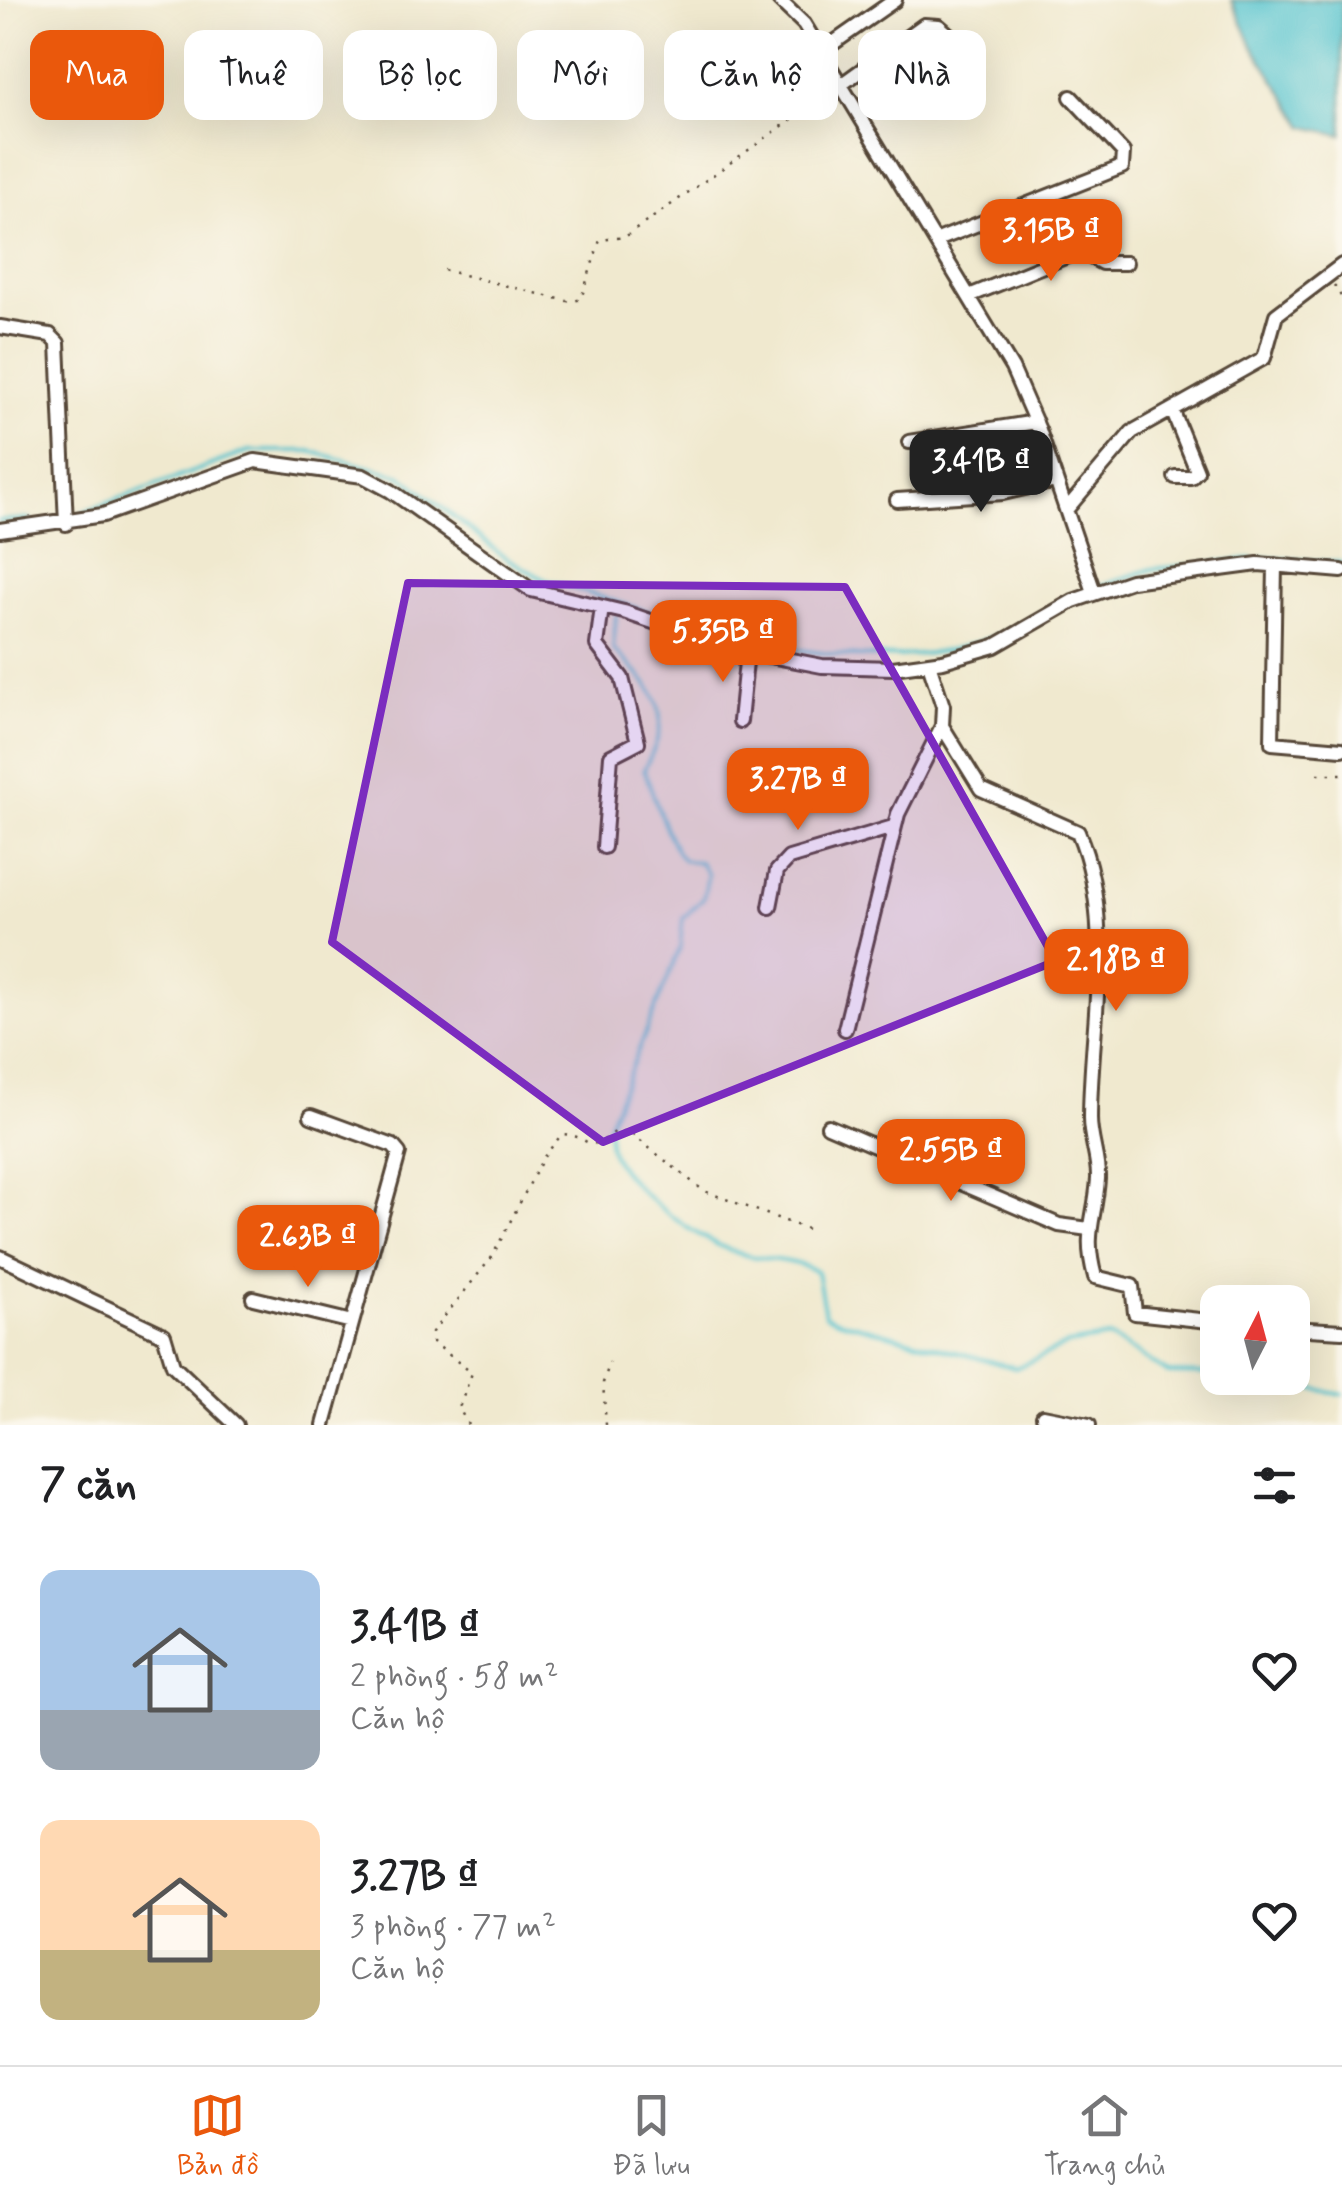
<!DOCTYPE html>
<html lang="vi">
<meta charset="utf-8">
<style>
:root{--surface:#fff;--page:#f6f6f6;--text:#202124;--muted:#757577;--line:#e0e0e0;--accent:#ea580c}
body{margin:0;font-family:Mynerve,sans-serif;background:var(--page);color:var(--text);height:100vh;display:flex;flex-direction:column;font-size:38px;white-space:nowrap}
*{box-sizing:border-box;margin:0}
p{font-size:32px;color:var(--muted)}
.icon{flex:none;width:55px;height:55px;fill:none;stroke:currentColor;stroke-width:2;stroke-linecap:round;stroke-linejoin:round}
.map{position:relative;height:1425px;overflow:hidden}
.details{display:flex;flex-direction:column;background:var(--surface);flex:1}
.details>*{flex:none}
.banner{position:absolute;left:30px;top:30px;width:1282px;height:90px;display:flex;gap:20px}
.needle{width:65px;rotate:6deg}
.fabs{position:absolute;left:1200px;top:1285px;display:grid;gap:20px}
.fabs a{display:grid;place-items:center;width:110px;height:110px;border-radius:20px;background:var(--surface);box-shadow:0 10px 40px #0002;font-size:50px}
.price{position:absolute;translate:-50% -85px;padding:0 22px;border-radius:20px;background:var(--accent);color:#fff;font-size:32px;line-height:65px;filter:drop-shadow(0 2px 5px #0008)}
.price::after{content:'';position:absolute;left:50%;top:60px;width:30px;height:22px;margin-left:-15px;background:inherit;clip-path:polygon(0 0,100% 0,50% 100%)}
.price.active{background:#222;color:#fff}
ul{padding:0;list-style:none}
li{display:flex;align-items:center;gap:30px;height:250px;padding:0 40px}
li span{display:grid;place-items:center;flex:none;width:280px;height:200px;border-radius:20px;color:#555}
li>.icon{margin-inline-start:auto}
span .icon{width:120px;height:120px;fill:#fffc;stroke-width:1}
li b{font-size:42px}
h2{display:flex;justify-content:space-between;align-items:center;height:120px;padding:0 40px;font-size:42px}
.tag{padding:0 35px;border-radius:20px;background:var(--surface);box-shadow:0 10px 40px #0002;font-size:35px;line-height:90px}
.tag.active{background:var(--accent);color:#fff}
.tab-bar{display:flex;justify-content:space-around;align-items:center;height:140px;border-top:2px solid var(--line);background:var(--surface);font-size:28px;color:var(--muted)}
.tab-bar a{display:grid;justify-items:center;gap:5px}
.tab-bar .active{color:var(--accent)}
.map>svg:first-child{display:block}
.water{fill:#58c5cf;stroke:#4a7876;stroke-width:2.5}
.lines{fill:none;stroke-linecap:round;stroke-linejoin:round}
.stream{stroke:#58c5cf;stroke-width:4}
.street-casing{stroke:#564739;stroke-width:18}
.path{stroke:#564739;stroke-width:2.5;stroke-dasharray:2.5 8;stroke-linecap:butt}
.street{stroke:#fff;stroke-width:12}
.marked{fill:#7b2cbf;fill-opacity:0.2;stroke:#7b2cbf;stroke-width:8;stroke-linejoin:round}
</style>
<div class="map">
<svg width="1342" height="1425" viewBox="0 0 1342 1425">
<rect width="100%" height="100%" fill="#fbf7ec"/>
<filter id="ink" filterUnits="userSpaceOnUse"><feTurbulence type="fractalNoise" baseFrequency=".01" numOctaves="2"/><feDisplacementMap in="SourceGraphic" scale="20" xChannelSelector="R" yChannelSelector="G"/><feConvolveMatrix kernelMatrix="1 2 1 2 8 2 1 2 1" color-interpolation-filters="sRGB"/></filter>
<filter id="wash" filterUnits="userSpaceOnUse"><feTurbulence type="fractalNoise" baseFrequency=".0048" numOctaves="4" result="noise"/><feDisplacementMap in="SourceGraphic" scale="40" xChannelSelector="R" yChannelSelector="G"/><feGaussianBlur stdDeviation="2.25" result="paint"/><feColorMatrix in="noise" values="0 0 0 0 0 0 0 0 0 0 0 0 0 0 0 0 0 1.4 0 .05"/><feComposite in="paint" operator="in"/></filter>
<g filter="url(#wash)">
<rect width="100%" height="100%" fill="#f0e9cf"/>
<path class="water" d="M1231,0H1342V135L1305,127L1253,47Z"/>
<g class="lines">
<path class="stream" d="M84,512L249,451H310L402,476L503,556L545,580C691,622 863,697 1011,630
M0,521L30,519
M1262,558L1342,563
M1081,592L1152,569L1252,559
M616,616L613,649C658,691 676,712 644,769C650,785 672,854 684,860C689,862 695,861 700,862L708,875L703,899L683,918L680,948L608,1125C609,1131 608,1142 610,1148C625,1189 701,1243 741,1254C767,1261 793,1258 817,1272L825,1315L837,1320L1016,1368L1068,1344L1109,1337L1168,1373L1218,1374
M1256,1378L1342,1394"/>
</g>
</g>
<g filter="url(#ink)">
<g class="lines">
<g class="street-casing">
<path id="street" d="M779,0L804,24L1012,368L1039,430L1094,592
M822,51L895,0
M842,84L924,25L939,26L964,48
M935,241L1122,167L1123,152L1071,97
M969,296L1080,251L1102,263H1126
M0,327L50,335L58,343L66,524
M1173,412L1197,471L1191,477H1175
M909,442L1036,422
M897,500L1003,493L1056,481
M1066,510L1132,432L1264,358L1276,315L1342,265
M0,530L103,515L255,461L363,476L391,491L531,590L624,612L729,648L822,666L893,668L943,661L995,646L1073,601L1131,581L1258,564L1342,571
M1275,565L1272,743L1342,749
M602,607L597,645L622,678L638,742L611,756L604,847
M740,721L747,652
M942,726L981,789L1078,832C1116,922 1090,1024 1090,1119C1090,1139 1099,1160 1098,1179C1095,1221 1083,1233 1095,1277L1132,1286L1135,1313L1218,1322
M770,907L777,871L789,858L893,827
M845,1029L898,814L942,726L943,706L929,664
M311,1116L393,1146L399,1153L324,1425
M828,1126L1059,1225L1089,1229
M0,1257L164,1335L173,1365L236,1425
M253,1298L352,1322
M1292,1328L1342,1331
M1043,1416L1089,1425"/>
</g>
<path class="path" d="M444,270L571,302L581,299L600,240L625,237L828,94
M1334,285L1342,298
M1318,774H1342
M468,1425L459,1408L472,1373L433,1342L432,1332L492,1257L543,1158L562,1134C592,1135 584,1157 616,1131L629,1132L704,1191L807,1229
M606,1425L603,1383L610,1362"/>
<use href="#street" class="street"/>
</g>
</g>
<path class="marked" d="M408,583L845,587L1056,961L603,1142L332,942Z"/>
</svg>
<div class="fabs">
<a><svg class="needle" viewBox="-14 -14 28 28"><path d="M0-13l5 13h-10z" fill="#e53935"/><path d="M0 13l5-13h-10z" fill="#757577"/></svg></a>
</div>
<b class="price" style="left:1051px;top:284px">3.15B ₫</b>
<b class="price active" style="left:981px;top:515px">3.41B ₫</b>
<b class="price" style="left:723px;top:685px">5.35B ₫</b>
<b class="price" style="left:798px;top:833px">3.27B ₫</b>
<b class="price" style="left:1116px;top:1014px">2.18B ₫</b>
<b class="price" style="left:951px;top:1204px">2.55B ₫</b>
<b class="price" style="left:308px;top:1290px">2.63B ₫</b>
<div class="banner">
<a class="tag active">Mua</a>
<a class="tag">Thuê</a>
<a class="tag">Bộ lọc</a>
<a class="tag">Mới</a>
<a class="tag">Căn hộ</a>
<a class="tag">Nhà</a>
</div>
</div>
<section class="details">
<h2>7 căn<svg class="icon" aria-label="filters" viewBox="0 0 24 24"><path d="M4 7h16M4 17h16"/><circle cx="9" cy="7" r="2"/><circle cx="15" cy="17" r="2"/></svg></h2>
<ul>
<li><span style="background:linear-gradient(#a9c7e8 70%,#9aa5b1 0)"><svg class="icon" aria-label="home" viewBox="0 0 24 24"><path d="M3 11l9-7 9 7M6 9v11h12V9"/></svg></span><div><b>3.41B ₫</b><p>2 phòng · 58 m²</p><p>Căn hộ</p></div><svg class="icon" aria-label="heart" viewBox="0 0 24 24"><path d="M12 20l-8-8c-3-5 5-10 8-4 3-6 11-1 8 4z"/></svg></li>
<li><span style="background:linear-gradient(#ffd9b3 65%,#c2b280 0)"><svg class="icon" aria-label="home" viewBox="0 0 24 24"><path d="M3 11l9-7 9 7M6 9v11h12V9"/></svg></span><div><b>3.27B ₫</b><p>3 phòng · 77 m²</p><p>Căn hộ</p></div><svg class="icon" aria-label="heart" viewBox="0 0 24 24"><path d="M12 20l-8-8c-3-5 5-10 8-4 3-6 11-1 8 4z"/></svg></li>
</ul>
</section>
<nav class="tab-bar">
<a class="active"><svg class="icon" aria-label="map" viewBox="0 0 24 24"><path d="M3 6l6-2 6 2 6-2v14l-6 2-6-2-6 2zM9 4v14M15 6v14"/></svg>Bản đồ</a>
<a><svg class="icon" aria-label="saved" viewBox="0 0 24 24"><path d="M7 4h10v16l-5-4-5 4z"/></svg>Đã lưu</a>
<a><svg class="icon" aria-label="home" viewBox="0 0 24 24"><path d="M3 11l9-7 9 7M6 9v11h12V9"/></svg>Trang chủ</a>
</nav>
